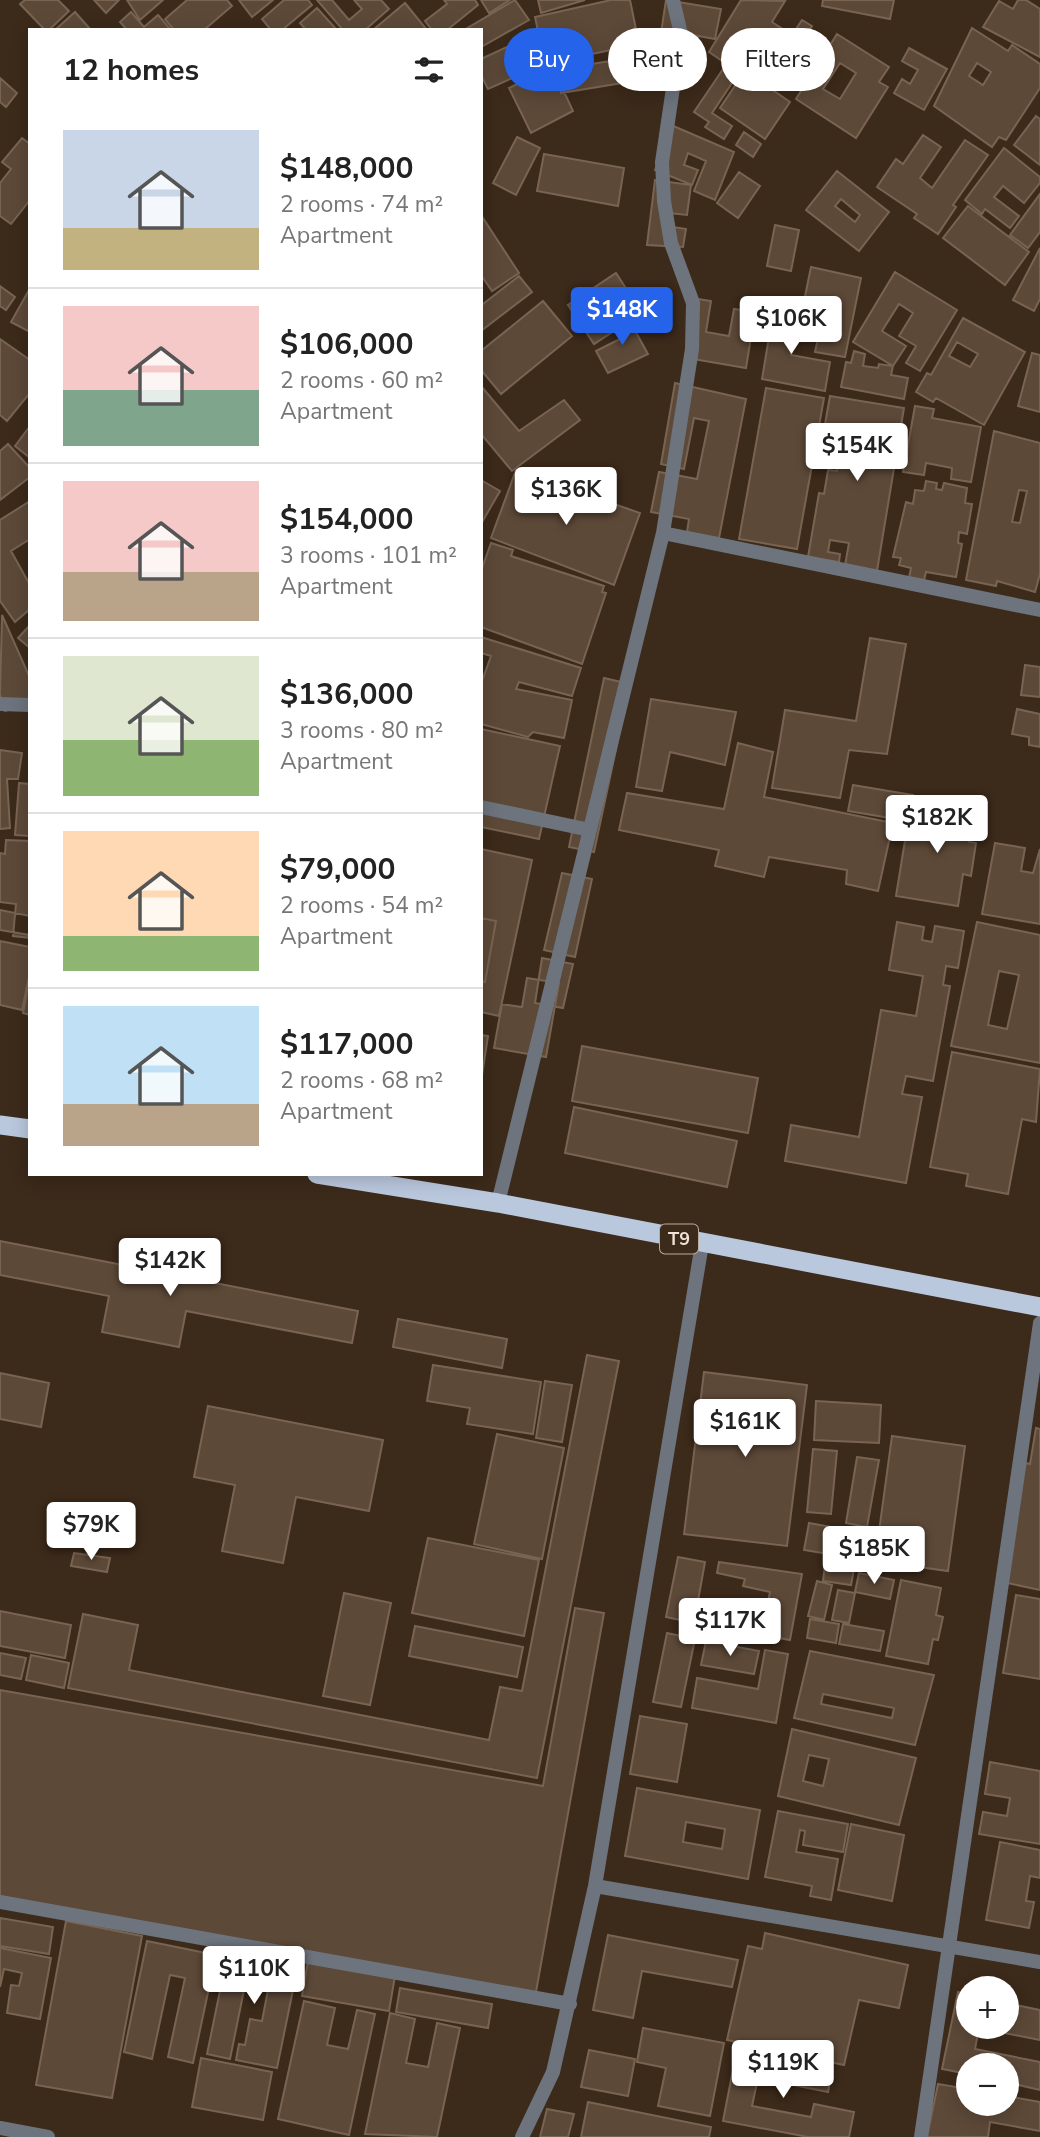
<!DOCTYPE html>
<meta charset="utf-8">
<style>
:root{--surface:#fff;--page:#f2f2f2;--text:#222;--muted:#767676;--line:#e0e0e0;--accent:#2563eb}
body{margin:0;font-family:"Nunito Sans",sans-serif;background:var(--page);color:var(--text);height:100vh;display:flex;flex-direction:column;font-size:26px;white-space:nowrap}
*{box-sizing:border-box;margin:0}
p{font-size:23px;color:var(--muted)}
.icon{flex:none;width:38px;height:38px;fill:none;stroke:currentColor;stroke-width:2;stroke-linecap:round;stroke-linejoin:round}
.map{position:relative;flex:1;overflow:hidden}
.panel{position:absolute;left:28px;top:28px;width:455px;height:1148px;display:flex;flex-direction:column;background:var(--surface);border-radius:0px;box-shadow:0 4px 18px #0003}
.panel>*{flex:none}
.guide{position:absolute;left:504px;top:28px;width:430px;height:63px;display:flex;gap:14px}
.buttons{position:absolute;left:956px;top:1976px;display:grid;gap:14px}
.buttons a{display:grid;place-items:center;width:63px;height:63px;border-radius:50%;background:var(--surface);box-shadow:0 4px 18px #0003;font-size:35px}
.price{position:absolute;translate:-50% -60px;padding:0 16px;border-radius:7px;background:#fff;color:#222;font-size:23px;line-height:46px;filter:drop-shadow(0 2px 4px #0008)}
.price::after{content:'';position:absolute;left:50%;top:42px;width:21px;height:16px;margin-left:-10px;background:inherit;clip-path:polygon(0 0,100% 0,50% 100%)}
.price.selected{background:var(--accent);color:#fff}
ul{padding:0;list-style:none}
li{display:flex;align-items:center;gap:21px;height:175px;padding:0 35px}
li+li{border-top:2px solid var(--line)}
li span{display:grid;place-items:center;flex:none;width:196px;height:140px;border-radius:0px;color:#555}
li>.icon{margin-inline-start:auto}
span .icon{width:84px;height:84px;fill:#fffc;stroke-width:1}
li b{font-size:30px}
h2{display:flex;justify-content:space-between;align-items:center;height:84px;padding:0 35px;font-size:30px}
.pill{padding:0 24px;border-radius:32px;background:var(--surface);box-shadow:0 4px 18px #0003;font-size:24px;line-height:63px}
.pill.selected{background:var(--accent);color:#fff}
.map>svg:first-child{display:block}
.building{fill:#5d4938;stroke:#796452;stroke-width:2;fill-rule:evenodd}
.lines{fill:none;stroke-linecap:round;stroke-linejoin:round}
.minor{stroke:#6e747e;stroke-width:14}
.trunk{stroke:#bac8de;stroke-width:19}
.labels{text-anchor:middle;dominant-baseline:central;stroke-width:7;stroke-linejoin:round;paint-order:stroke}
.shield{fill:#3c2a1a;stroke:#baaca0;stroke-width:2}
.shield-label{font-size:18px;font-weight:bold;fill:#f0e3d9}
</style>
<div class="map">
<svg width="1040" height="2137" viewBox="0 0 1040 2137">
<rect width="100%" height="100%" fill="#3c2a1a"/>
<path class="building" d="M25,0H58L69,11L49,30H45L20,4Z
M94,0H119L106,13Z
M127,0H163L140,20Z
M187,0H227L232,6L204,30H174L165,19Z
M239,0H273L252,17Z
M284,0H308L312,5L282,30H271L262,19Z
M317,0H332L349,20L362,9L354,0H381L389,9L365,30H343Z
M444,0H475L478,5L447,30H432L425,21L447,4Z
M481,0H510L489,13Z
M515,0L529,20L481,47V30H464Z
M538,0H585L541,13Z
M611,0H630L639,44L545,64L535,17Z
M666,0L721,9L715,39L682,33V36L661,33Z
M741,0L785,1L772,22L792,35L802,20L812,26L775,84L739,60L734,69L709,52Z
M823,0H894L890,19L822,6Z
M1018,0H1026L1040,9V57L983,27L999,1L1013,9Z
M405,3L427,30H373Z
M317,8L337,30H306L300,23Z
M75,12L91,30H55Z
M131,12L144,27L158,15L171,30H127L120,22Z
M972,28L1008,51L1012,45L1040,64V88L1006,140L999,137L992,147L934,106ZM977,63L991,72L983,85L969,76Z
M837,34L889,67L879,82L888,87L856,138L796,99ZM840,63L856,73L840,99L823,89Z
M529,37L541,65L488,89L481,75V59Z
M909,48L947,69L924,110L894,93L902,79L910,84L918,70L902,61Z
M631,58L635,81L561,93L558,69Z
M552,66L573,111L531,133L509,88Z
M725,66L738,74L712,113L732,126L724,139L705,127L709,122L694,112Z
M745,71L790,102L765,139L720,108Z
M0,78L17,93L6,107L0,102Z
M1036,116L1040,119V165L1014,145Z
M671,125L734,152L715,200L694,191L706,161L688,153L684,165L698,170L692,185L655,170Z
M744,132L761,144L753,157L736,145Z
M923,135L941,147L920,178L932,188L965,140L988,155L953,205L956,207L938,234L914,218L917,214L877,187L896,159L903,164Z
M517,137L540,148L516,195L493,183Z
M22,138L30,144V200L11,224L0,216V183L11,169L2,162Z
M1004,148L1040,177V183L1024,203L1003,186L994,197L1019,216L1010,228L985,209L982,214L965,200Z
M544,154L624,168L618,206L537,191Z
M837,171L889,212L859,251L806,210ZM841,199L860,215L855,222L835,206Z
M739,172L760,186L738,218L717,203Z
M655,180L691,185L687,215L669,213L667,226L686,229L683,247L647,245Z
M1040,194V232L1028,248L1010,235Z
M968,206L1029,252L1005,285L943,238Z
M481,215L519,273L492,291L481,275Z
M775,225L799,230L791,271L767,266Z
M1040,248V299L1034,311L1013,300Z
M811,267L861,278L845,357L815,352L823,315L802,311Z
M895,272L957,310L920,371L906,363L916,346L899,336L913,313L899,304L882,331L906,346L893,366L853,342Z
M616,273L627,290L596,311L611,333L594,344L568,305Z
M519,276L532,292L481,331V302L483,304Z
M0,286L15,297L6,310L0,306Z
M30,288V332L11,322Z
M698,299L711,301L706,332L729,336L734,309L755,312L746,368L687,358Z
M543,301L572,336L501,394L481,370V351Z
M774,307L798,311L791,355L830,362L825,391L762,379Z
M627,316L648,354L608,373L596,351L620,339L612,324Z
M963,318L1025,352L984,425L936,398L933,402L916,392L927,373L931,375ZM957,342L978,354L970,367L949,356Z
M0,339L30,360V393L7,421L0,415Z
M854,351L865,354L863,366L878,368L879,364L893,366L891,375L908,378L904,399L841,387L846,362L851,363Z
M1032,353L1040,355V412L1018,406Z
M675,383L746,399L719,538L687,532L689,519L651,512L659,472L697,479L709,421L694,418L684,469L661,464Z
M481,386L519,431L564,400L580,420L512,471L481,434Z
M766,388L824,398L797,549L739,539Z
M830,396L904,408L876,577L844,571L849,543L830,540L828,552L840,554L839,562L808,557L819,493L824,494L828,470L837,471L839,457L829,456L834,425L825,424Z
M915,406L934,409L932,418L981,427L971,482L951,479L952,468L926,463L924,475L903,472Z
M30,426V458L15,446Z
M994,431L1040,443V574L1035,592L997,581L996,586L966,580ZM1019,490L1027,491L1020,523L1012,522Z
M8,444L30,468V477L0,500V451Z
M516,470L640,513L614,585L491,538Z
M481,480L500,491L481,524Z
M926,481L937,483L936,489L942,490L944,483L967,488L965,503L972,504L967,534L959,532L958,543L962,544L956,577L926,572L924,580L909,578L911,568L899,565L901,558L893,557L906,502L913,504L915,490L924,491Z
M30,501V539L11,551L30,585V609L15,622L0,601V520Z
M491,543L513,550L511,556L604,586L602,592L606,593L582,664L481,627V571Z
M2,615L30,678V703L5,711L0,694Z
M30,625V648L18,638Z
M481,637L581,668L572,696L519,682L516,689L572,700L564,738L533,732L528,737L481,724V684L491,656L481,653Z
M870,638L906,644L887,754L849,750L840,798L772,788L785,710L856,721Z
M1025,665L1040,667V697L1021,695Z
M604,678L630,684L594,852L569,847Z
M651,699L736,712L725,765L670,752L662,791L636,787Z
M1017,709L1040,714V747L1029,745V737L1012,734Z
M481,729L560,746L539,839L481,827Z
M738,743L773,752L764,797L893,823L878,891L846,884L847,870L769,857L764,877L715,866L719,850L619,830L627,793L724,809Z
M0,750L22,753L18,779H7L10,828L0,829Z
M19,783L30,784V836L15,835Z
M853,785L913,795L908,821L848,811Z
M918,802L974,811L969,842L976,843L971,876L963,874L958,906L896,896L907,828L913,830Z
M6,840L30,841V938L13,936L16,904L0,902V853L5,854Z
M995,843L1025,848L1021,871L1033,873L1040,849V924L982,914Z
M481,849L532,860L499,1016L481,1012V981L485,982L496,921L481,918Z
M562,873L592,879L575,957L544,950Z
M0,910L30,916V935L0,930Z
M481,918L496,921L485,982L481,981Z
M897,922L924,927L922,940L932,942L935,926L964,931L958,968L946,966L943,985L950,986L933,1081L906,1076L902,1094L922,1097L906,1183L785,1161L791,1125L859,1137L881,1010L916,1016L923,976L889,970Z
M977,922L1040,935V1063L951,1046ZM999,971L1019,975L1007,1029L988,1025Z
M0,941L30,947V972L22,1010L0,1005Z
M542,958L573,964L563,1008L535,1003Z
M30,976V1015L23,1013Z
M527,978L559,983L546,1057L494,1048L502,1004L522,1007Z
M481,1035L488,1036L481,1082Z
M582,1046L758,1078L748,1133L572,1101Z
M952,1052L1040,1069L1036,1122L1022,1119L1008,1194L966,1186L968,1174L930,1167Z
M574,1107L737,1141L727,1187L565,1153Z
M0,1241L358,1311L352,1343L186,1311L179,1347L102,1332L109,1296L0,1275Z
M398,1319L507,1339L502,1368L393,1347Z
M587,1355L619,1361L537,1778L68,1688L83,1614L138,1625L129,1670L489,1740L500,1687L522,1691Z
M433,1365L541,1382L533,1434L467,1424L470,1408L427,1401Z
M704,1372L807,1385L787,1546L684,1534Z
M0,1373L49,1383L41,1427L0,1419Z
M545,1381L572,1385L562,1442L536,1438Z
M816,1401L881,1405L879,1443L814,1440Z
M208,1406L383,1440L369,1511L296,1497L283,1563L222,1551L235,1485L194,1477Z
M1036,1428L1040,1429V1590L998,1581L1021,1462L1030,1464Z
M497,1434L564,1448L542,1559L474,1544Z
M892,1436L965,1446L948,1571L875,1561Z
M813,1449L837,1451L831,1514L807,1512Z
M857,1457L879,1460L867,1527L846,1523Z
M809,1523L870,1534L865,1560L804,1550Z
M428,1538L539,1560L524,1636L412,1613Z
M74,1553L110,1558L107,1572L71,1566Z
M678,1557L705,1562L694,1623L666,1617Z
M719,1562L802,1574L790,1640L757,1634L755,1640L704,1631L709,1601L766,1612L770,1592L743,1586L745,1579L717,1573Z
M825,1565L854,1569L851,1585L823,1581Z
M859,1573L894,1580L890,1599L855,1592Z
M901,1580L941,1588L936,1615L943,1617L938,1640L933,1639L928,1664L886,1656Z
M817,1581L832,1585L824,1620L808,1616Z
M838,1590L855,1593L849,1623L832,1620Z
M344,1593L391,1603L370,1705L323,1696Z
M1016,1595L1040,1599V1679L1003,1673Z
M575,1608L604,1613L534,2003L0,1903V1690L543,1786Z
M0,1611L71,1625L65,1658L0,1646Z
M810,1619L839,1624L836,1643L807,1638Z
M843,1624L884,1631L880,1651L839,1644Z
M415,1626L523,1647L517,1677L409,1656Z
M667,1633L695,1639L681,1707L653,1702Z
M706,1641L759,1651L754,1674L701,1665Z
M765,1650L788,1654L776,1723L692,1708L697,1678L758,1689Z
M810,1651L934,1675L915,1745L794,1718ZM823,1694L894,1708L892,1718L821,1704Z
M0,1653L26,1658L21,1679L0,1675Z
M31,1655L69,1663L64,1688L26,1680Z
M640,1716L687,1724L677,1782L630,1774Z
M792,1729L916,1758L899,1825L778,1796ZM809,1755L829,1759L823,1786L803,1781Z
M990,1762L1040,1771V1844L979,1834L983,1812L1007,1816L1010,1798L985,1794Z
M637,1788L760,1810L748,1879L625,1856ZM686,1822L725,1829L722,1849L683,1842Z
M778,1811L848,1824L843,1852L803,1845L805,1831L800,1830L796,1852L838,1859L831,1900L810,1896L812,1886L765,1877Z
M851,1824L904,1835L892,1901L838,1890Z
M1000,1842L1040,1850V1878L1030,1876L1026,1901L1034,1902L1029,1928L986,1920Z
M0,1918L53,1927L49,1954L0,1946Z
M66,1921L142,1936L112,2098L36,2085Z
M765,1933L908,1965L899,2008L859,2000L844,2065L727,2040L748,1946L762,1949Z
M608,1935L738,1960L732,1987L642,1971L633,2018L593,2010Z
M147,1941L216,1955L193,2063L168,2057L185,1978L170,1975L152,2059L124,2052Z
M229,1947L299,1961L277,2068L236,2060L239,2044L245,2045L250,2019L262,2021L268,1990L245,1985L230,2059L207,2054Z
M0,1948L51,1958L40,2019L7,2013L11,1985L19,1986L22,1973L4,1969L0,1987Z
M308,1961L395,1976L389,2011L302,1996Z
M400,1988L492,2004L488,2028L396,2012Z
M958,1992L968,1994V2026H1006V2003L1040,2010V2040L979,2028L975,2049L1040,2062V2090L1006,2082V2065H968V2074L942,2069Z
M304,2001L335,2008L327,2045L348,2049L357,2010L375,2014L349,2135L278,2119Z
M390,2013L415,2019L406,2063L428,2067L437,2023L460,2028L437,2137L365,2134Z
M643,2028L724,2043L710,2116L658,2106L666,2068L637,2062Z
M589,2050L635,2059L628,2096L581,2087Z
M736,2054L832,2072L828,2092L758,2078L752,2106L811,2117L814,2104L854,2112L849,2137H808L723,2121Z
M201,2058L272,2072L263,2120L192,2107Z
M938,2084L968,2089V2104H1006V2096L1040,2102V2131L990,2122L988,2137H927Z
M588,2102L711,2127L709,2137H581Z
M547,2109L574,2114L568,2137H540Z"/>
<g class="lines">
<path class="minor" d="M663,533L1040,610
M0,704L30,705
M481,807L590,830
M498,1203L663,533L692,349L693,303L671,243L664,201L662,162L681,34L673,0
M595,1886L1040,1962
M0,1902L570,2004
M0,2128L48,2137
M522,2137L553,2072L595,1886L702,1244
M921,2137L1040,1323"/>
<path class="trunk" d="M0,1125L30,1129
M317,1174L498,1203L1040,1307"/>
</g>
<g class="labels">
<rect class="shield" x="660" y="1224.5" width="38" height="29" rx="5"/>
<g class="shield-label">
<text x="679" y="1239">T9</text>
</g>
</g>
</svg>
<div class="buttons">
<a>+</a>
<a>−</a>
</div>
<b class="price selected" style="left:622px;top:347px">$148K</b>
<b class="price" style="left:791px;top:356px">$106K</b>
<b class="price" style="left:857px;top:483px">$154K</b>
<b class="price" style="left:566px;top:527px">$136K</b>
<b class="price" style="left:937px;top:855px">$182K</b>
<b class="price" style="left:170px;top:1298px">$142K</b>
<b class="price" style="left:745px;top:1459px">$161K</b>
<b class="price" style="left:91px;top:1562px">$79K</b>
<b class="price" style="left:874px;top:1586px">$185K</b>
<b class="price" style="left:730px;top:1658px">$117K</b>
<b class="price" style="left:254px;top:2006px">$110K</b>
<b class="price" style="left:783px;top:2100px">$119K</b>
<div class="guide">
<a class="pill selected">Buy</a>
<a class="pill">Rent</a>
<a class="pill">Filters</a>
</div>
<section class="panel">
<h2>12 homes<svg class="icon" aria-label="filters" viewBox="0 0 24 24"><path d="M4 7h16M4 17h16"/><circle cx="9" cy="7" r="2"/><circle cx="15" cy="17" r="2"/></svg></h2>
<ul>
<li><span style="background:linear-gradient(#c9d6e8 70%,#c2b280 0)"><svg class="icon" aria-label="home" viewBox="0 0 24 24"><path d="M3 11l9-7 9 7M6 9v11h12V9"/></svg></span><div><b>$148,000</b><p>2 rooms · 74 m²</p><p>Apartment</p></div></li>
<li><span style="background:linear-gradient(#f6c9c9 60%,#7fa58c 0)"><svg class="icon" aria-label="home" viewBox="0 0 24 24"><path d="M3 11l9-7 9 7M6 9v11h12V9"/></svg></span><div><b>$106,000</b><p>2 rooms · 60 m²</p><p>Apartment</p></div></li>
<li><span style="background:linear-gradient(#f6c9c9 65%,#b9a48a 0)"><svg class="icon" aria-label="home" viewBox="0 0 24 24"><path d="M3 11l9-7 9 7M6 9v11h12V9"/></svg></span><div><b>$154,000</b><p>3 rooms · 101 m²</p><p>Apartment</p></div></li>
<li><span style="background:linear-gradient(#dfe7d0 60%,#8fb573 0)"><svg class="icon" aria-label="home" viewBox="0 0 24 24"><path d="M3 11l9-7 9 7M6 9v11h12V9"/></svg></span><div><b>$136,000</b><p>3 rooms · 80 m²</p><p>Apartment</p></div></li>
<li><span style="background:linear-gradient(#ffd9b3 75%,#8fb573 0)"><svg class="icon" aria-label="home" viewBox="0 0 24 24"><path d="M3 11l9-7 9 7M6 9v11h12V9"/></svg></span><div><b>$79,000</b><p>2 rooms · 54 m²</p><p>Apartment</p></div></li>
<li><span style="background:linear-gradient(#bfe0f5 70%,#b9a48a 0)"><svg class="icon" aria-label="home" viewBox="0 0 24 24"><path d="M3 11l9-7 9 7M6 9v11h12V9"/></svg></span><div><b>$117,000</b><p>2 rooms · 68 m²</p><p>Apartment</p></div></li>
</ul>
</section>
</div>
